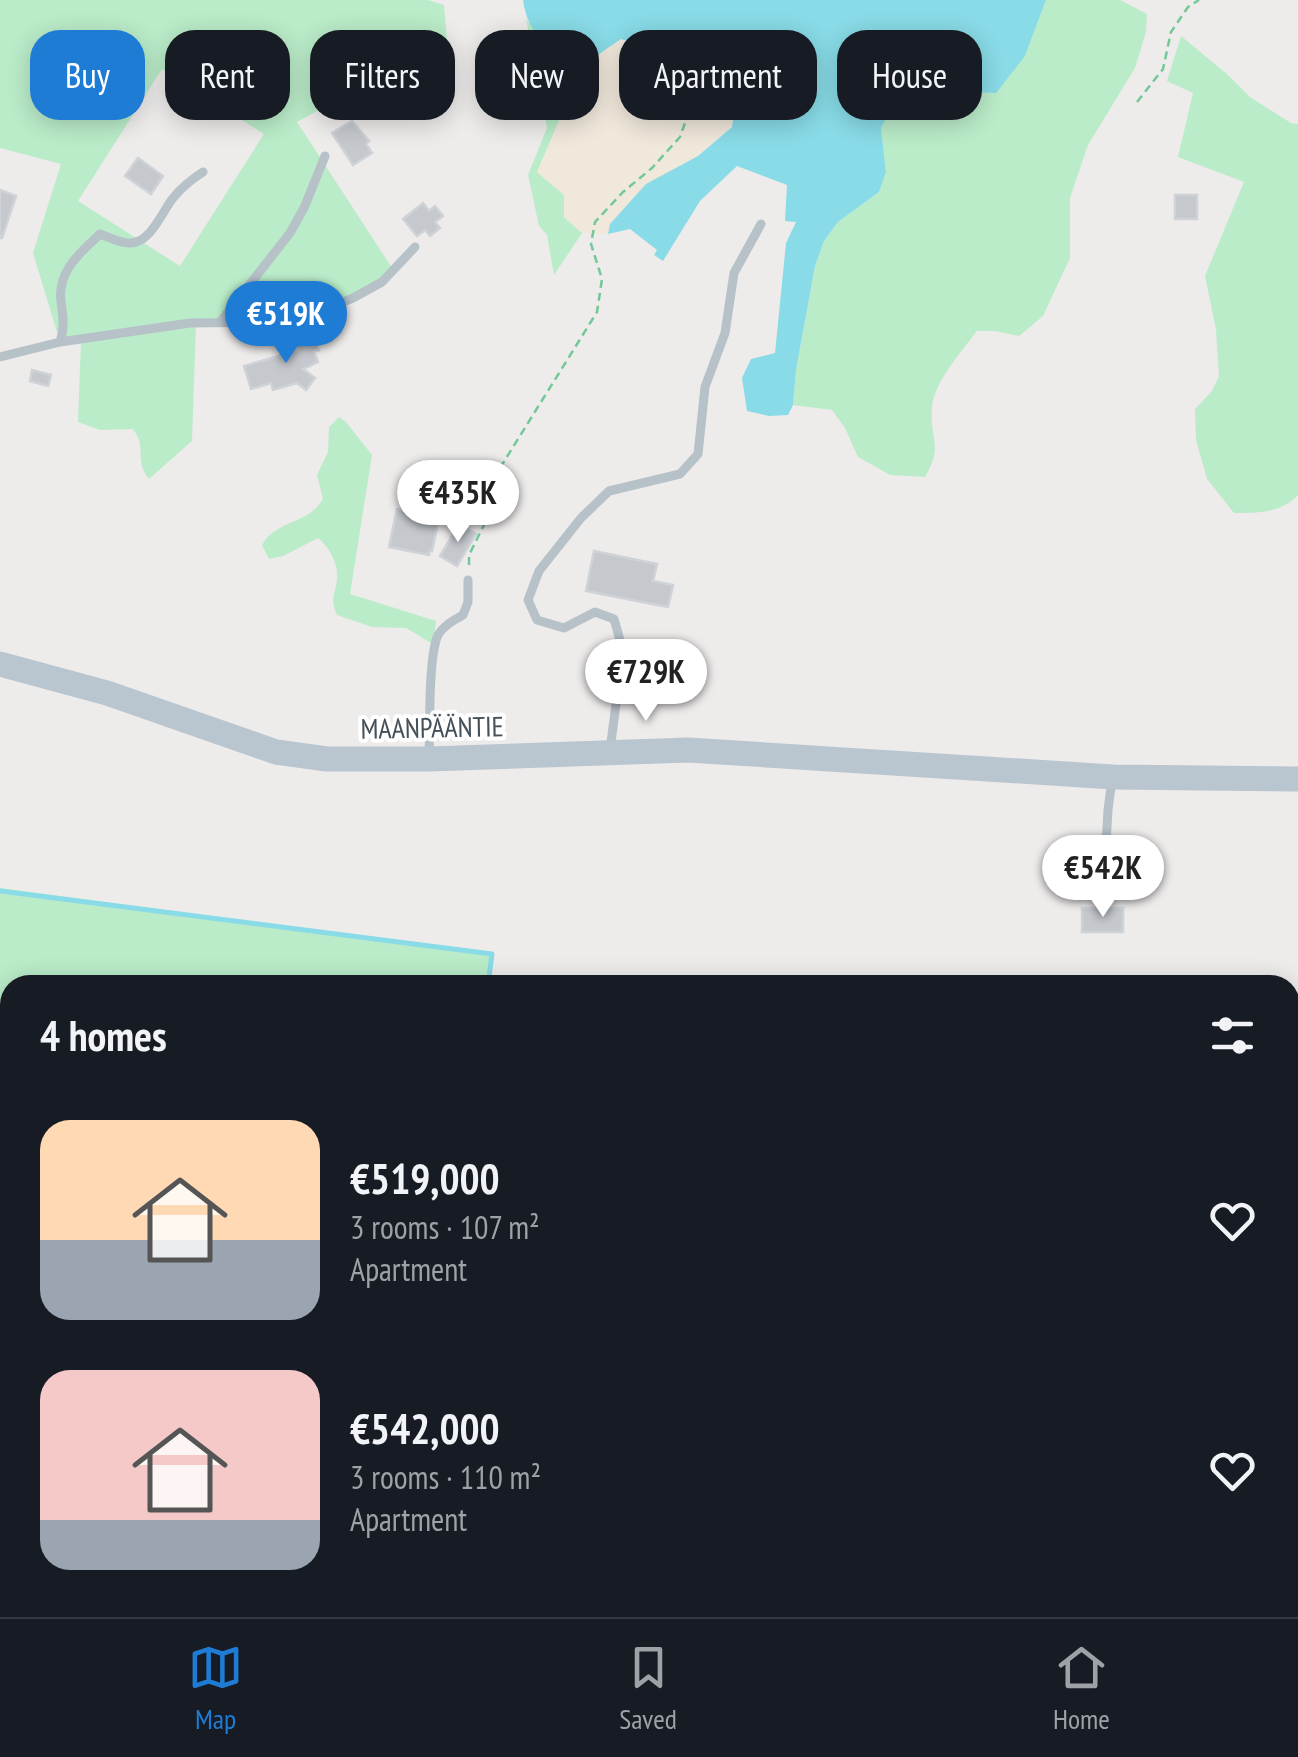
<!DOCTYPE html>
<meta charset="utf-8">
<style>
:root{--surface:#171b24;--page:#242831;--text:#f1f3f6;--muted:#9ea1a6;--line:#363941;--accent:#1f7cd4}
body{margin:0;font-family:"PT Sans Narrow",sans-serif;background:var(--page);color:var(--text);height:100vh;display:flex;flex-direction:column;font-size:38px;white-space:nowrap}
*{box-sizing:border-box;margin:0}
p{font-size:32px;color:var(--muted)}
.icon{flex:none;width:55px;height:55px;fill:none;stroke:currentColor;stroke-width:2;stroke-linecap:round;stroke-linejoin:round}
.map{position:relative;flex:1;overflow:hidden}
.drawer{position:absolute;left:0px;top:975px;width:1300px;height:642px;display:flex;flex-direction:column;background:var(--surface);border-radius:30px 30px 0 0;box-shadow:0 5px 25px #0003}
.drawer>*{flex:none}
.top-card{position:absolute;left:30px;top:30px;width:1240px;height:90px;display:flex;gap:20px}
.price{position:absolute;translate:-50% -85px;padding:0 22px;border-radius:35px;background:#fff;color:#222;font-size:32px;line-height:65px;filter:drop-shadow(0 2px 5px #0008)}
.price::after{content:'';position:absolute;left:50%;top:60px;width:30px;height:22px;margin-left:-15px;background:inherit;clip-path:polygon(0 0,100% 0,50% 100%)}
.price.selected{background:var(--accent);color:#fff}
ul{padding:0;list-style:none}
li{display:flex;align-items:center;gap:30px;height:250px;padding:0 40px}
li span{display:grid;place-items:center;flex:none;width:280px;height:200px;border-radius:30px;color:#555}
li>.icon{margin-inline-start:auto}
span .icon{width:120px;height:120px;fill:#fffc;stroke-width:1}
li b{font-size:42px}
h2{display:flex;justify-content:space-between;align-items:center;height:120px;padding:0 40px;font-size:42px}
.pill{padding:0 35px;border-radius:30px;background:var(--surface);box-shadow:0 5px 25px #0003;font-size:35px;line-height:90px}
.pill.selected{background:var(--accent);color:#fff}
.tabs{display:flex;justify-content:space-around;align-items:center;height:140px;border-top:2px solid var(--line);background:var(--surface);font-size:28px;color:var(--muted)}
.tabs a{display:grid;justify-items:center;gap:5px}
.tabs .selected{color:var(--accent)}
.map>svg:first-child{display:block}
.green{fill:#baecc9;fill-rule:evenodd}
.sand{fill:#f0e8db}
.water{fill:#88dbe7}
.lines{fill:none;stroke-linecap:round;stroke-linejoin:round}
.stream{stroke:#88dbe7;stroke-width:5}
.building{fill:#c5c9ce;stroke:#cfd2d7;stroke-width:2.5}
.path{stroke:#73c898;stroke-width:2.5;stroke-dasharray:8 5;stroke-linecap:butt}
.lane{stroke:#b7c1c8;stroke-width:9}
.secondary{stroke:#b9c5cf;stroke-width:25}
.labels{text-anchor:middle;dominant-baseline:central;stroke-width:8;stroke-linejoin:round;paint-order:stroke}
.street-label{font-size:28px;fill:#455058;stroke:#fff}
</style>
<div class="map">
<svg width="1298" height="1617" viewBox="0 0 1298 1617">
<rect width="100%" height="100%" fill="#eeebeb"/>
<path class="green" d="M0,0H428L444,5L447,40L297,122L394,271L382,282L308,316L196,323L192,441L149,479C133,458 148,450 133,429L100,430L78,422L81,340L60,342L33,253L61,164L0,148ZM162,69L264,134L180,266L78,201Z
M1046,0H1120L1147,14L1146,32L1135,68L1088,145L1070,198V258L1043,316L1019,336L995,331H977C962,351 934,382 932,407C929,439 944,445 925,477L890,475L858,457L845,428L832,410L793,405L796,370L815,266L824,241L838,222L879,192L886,172L881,128L895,101L945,82L973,92L1025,56Z
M526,19L549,47L583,65L537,172L564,195V217L582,233L554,275L547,235L539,226L528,175L547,128Z
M1181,36L1228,75L1250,97L1291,123L1298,124V495C1281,513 1258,513 1234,513L1207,479L1196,440L1195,409L1212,391L1219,376L1216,330L1205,276L1244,182L1178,157L1193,93L1167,81Z
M339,417L346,422L372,455L350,594L436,621L433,644L406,628L372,627L337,615C328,596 338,592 337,574C337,561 328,546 318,538L283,556L269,559L262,545C277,519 308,525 323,499L317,475L328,452L329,427Z
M0,888L492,954L488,985H10V1218L0,1217Z
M1290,1247H1298V1617H698L705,1608H1290Z"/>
<path class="sand" d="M620,39L716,70L737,92L732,126L698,156L674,168L611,224L608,234L582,233L564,217V195L537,172L583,65Z"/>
<path class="water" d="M523,0H1046L1025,56L996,93L973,92L945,82L895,102L881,128L886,172L879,192L838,222L824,241L815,266L796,370L793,405L788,415L769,416L747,411L742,378L751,359L775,353L786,243L796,222L785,221L787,185L737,166L700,201L663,261L654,255L657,250L630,229L608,234L610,224L646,184L698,156L732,127L737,92L715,70L621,39L583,65C552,49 528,38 523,0Z
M10,1113V1608H739L742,1613L739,1617H0V1115Z"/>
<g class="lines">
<path class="stream" d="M0,891L492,954L488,985
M1290,1251H1298"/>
</g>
<path class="building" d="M352,121L369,141L366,144L372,153L353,165L332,133Z
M138,158L163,176L151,194L125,176Z
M0,190L16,196L2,238H0Z
M1175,195H1197V219H1175Z
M423,203L429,211L435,206L443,216L435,222L440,228L430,236L425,230L417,236L403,219Z
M308,328L319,350L314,352L318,362L303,369L315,378L306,390L297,383L273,390L271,383L251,389L244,366L299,350L292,335Z
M32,370L51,375L48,386L30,381Z
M397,509L439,518L432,551L430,550L429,555L389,547Z
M459,524L476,534L457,566L440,556Z
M594,551L657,564L653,581L673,585L668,607L586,591Z
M1082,908H1123V932H1082Z"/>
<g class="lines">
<path class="path" d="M1137,102L1163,69L1171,32L1188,7L1199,0
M469,565V555L485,523L490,484L597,312L602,279L591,244L595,222L623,192L652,168L680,137L691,106"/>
<path class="lane" d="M221,321L290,233L304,208L325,156
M60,342C65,327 63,317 61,302C57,271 80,253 100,234C109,237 120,244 131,243C151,242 162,212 173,198C182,187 192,179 203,172
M0,357L60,342L190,323L272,322L308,316L353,298L382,282L415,247
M610,750L623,651L614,619L595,612L564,628L537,620L528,600L539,571L581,518L609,491L680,474L698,454L705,387L725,333L734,273L761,224
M429,758C430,731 428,657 438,635C444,625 453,621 463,615L468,602V580
M1103,895L1108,810L1112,779"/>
<path class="secondary" d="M0,664L107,693L276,752L327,759H429L688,750L1113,777L1298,779"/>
</g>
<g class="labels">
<g class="street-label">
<text transform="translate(432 727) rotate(-1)">MAANPÄÄNTIE</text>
</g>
</g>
</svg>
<b class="price selected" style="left:286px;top:366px">€519K</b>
<b class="price" style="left:458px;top:545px">€435K</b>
<b class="price" style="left:646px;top:724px">€729K</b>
<b class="price" style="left:1103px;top:920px">€542K</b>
<div class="top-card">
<a class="pill selected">Buy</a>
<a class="pill">Rent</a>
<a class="pill">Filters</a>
<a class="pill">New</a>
<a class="pill">Apartment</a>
<a class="pill">House</a>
</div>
<section class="drawer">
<h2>4 homes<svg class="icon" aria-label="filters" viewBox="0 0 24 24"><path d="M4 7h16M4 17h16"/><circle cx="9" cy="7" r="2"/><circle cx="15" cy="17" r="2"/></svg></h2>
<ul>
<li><span style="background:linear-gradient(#ffd9b3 60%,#9aa5b1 0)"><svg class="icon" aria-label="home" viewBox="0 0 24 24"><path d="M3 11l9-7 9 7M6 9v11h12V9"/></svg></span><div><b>€519,000</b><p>3 rooms · 107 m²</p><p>Apartment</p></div><svg class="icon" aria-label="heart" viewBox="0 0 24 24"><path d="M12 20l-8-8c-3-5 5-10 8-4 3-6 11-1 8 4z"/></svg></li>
<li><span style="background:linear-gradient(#f6c9c9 75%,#9aa5b1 0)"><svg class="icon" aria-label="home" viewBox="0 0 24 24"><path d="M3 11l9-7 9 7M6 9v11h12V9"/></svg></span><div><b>€542,000</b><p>3 rooms · 110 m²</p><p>Apartment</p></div><svg class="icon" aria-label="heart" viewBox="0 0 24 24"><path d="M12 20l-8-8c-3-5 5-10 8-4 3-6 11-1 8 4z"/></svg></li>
</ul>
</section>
</div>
<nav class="tabs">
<a class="selected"><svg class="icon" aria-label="map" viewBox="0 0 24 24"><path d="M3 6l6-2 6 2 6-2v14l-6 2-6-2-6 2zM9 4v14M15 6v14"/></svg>Map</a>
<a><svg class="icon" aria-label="saved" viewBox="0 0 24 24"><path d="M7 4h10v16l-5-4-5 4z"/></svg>Saved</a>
<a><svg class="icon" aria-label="home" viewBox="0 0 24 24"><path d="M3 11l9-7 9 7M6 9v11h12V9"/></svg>Home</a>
</nav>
